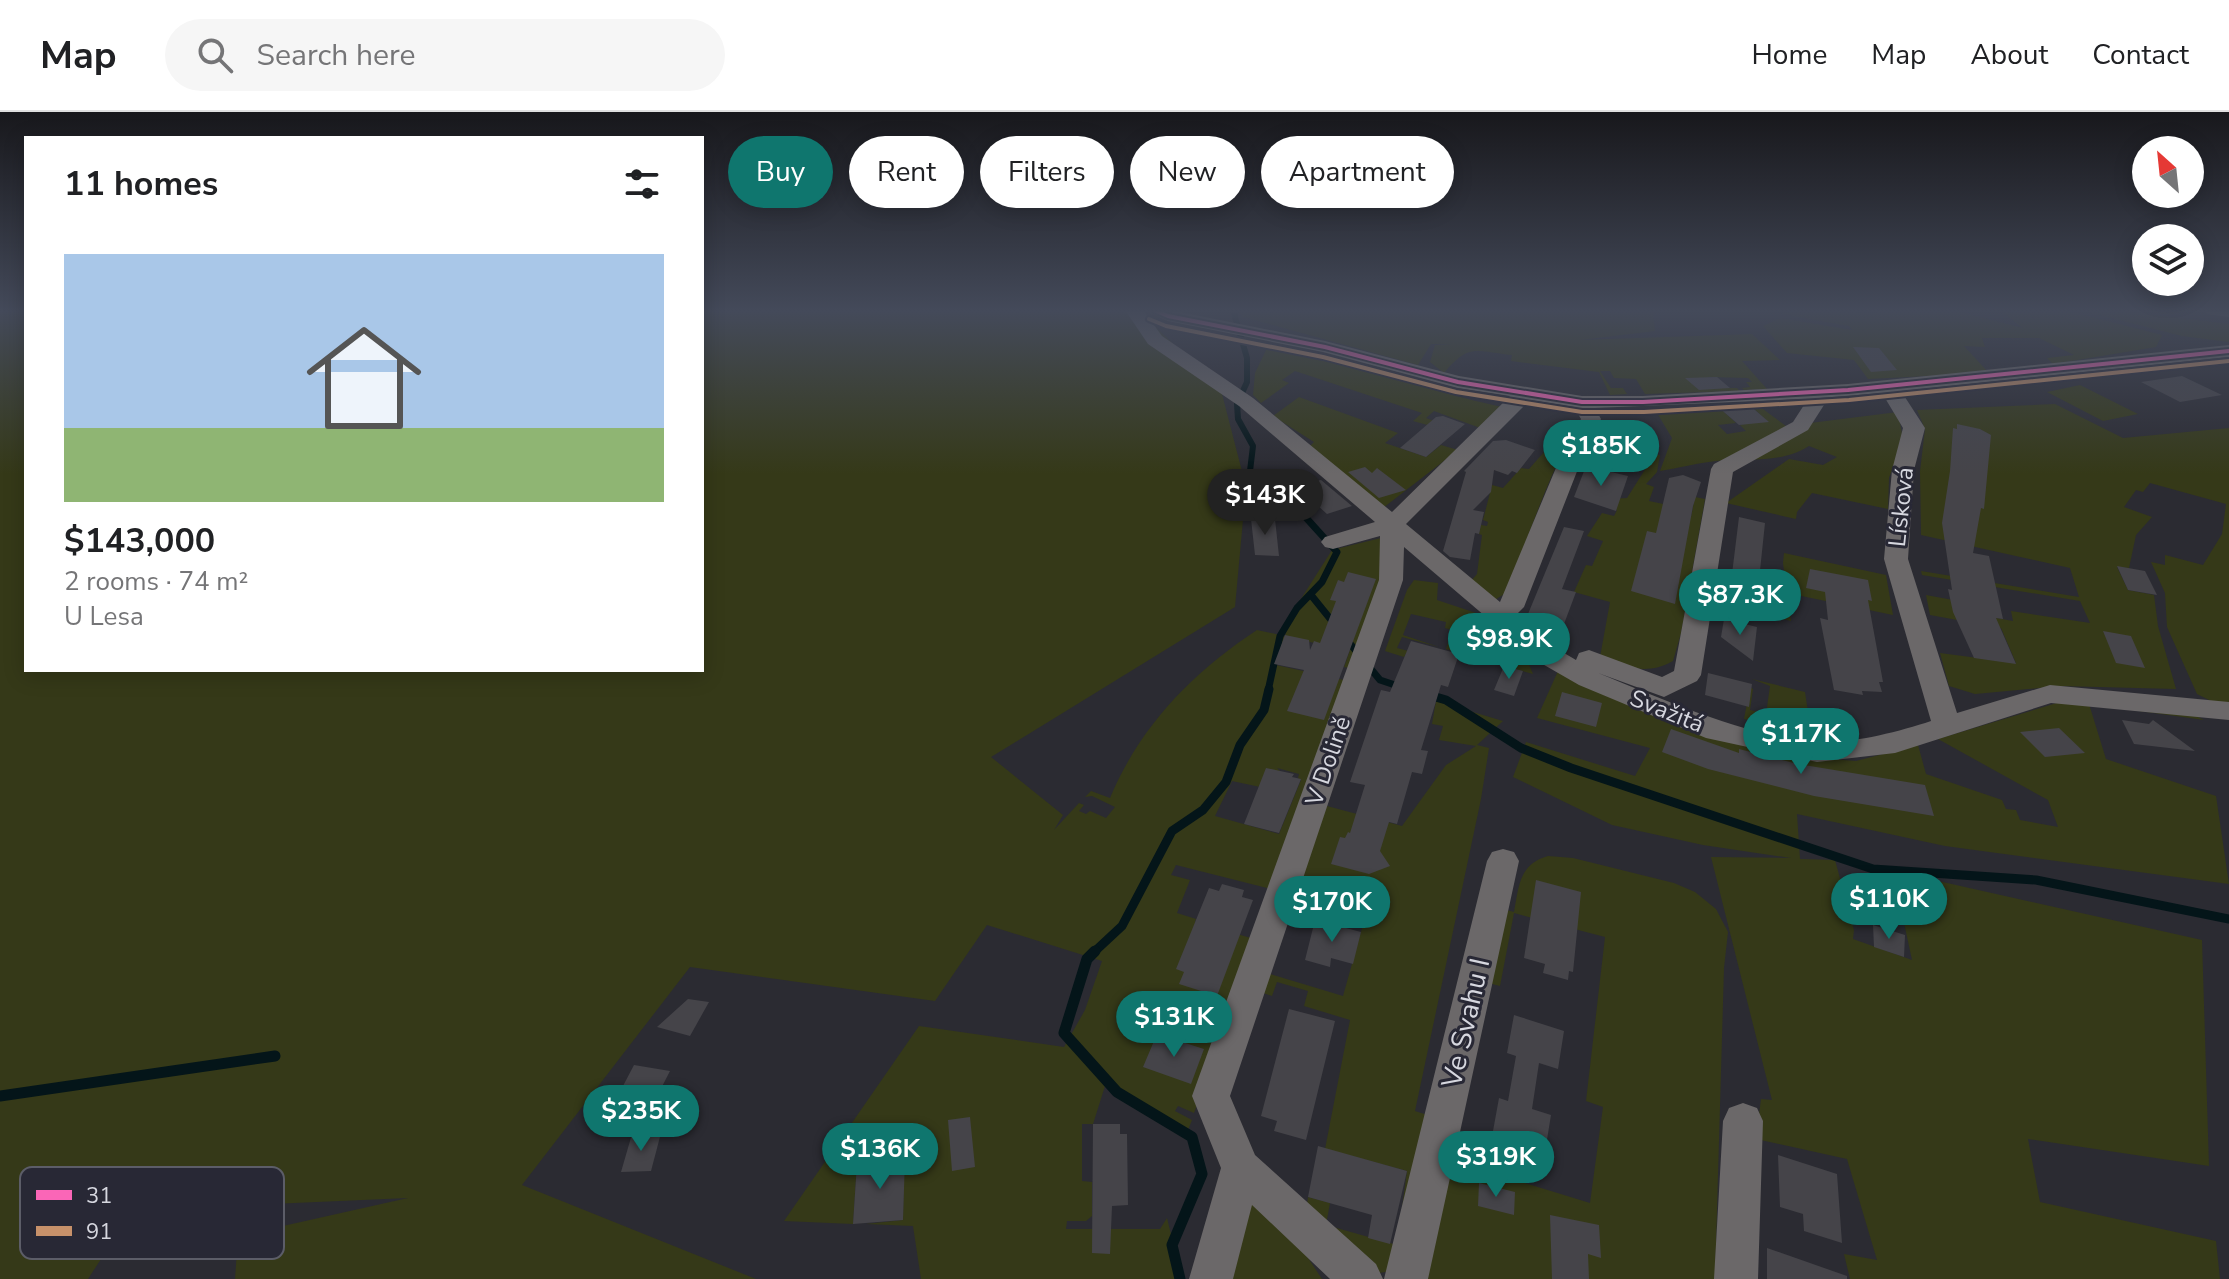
<!DOCTYPE html>
<meta charset="utf-8">
<style>
:root{--surface:#fff;--page:#f6f6f6;--text:#202124;--muted:#757577;--line:#e0e0e0;--accent:#0f766e}
body{margin:0;font-family:"Nunito Sans",sans-serif;background:var(--page);color:var(--text);height:100vh;display:flex;flex-direction:column;font-size:30px;white-space:nowrap}
*{box-sizing:border-box;margin:0}
p{font-size:26px;color:var(--muted)}
.icon{flex:none;width:44px;height:44px;fill:none;stroke:currentColor;stroke-width:2;stroke-linecap:round;stroke-linejoin:round}
.map{position:relative;flex:1;overflow:hidden}
.side{position:absolute;left:24px;top:24px;width:680px;height:536px;display:flex;flex-direction:column;background:var(--surface);border-radius:0px;box-shadow:0 4px 20px #0003}
.side>*{flex:none}
.hud{position:absolute;left:728px;top:24px;width:760px;height:72px;display:flex;gap:16px}
.needle{width:52px;rotate:333deg}
.buttons{position:absolute;left:2132px;top:24px;display:grid;gap:16px}
.buttons a{display:grid;place-items:center;width:72px;height:72px;border-radius:50%;background:var(--surface);box-shadow:0 4px 20px #0003;font-size:40px}
.price{position:absolute;translate:-50% -68px;padding:0 18px;border-radius:28px;background:var(--accent);color:#fff;font-size:26px;line-height:52px;filter:drop-shadow(0 2px 4px #0008)}
.price::after{content:'';position:absolute;left:50%;top:48px;width:24px;height:18px;margin-left:-12px;background:inherit;clip-path:polygon(0 0,100% 0,50% 100%)}
.price.active{background:#222;color:#fff}
ul{padding:0;list-style:none}
li{display:grid;align-content:center;gap:16px;height:424px;padding:0 40px}
li+li{border-top:2px solid var(--line)}
li span{display:grid;place-items:center;height:248px;border-radius:0px;color:#555}
li>.icon{margin-inline-start:auto}
span .icon{width:144px;height:144px;fill:#fffc;stroke-width:1}
li b{font-size:34px}
h2{display:flex;justify-content:space-between;align-items:center;height:96px;padding:0 40px;font-size:34px}
.tag{padding:0 28px;border-radius:36px;background:var(--surface);box-shadow:0 4px 20px #0003;font-size:28px;line-height:72px}
.tag.active{background:var(--accent);color:#fff}
header{display:flex;align-items:center;gap:48px;box-sizing:border-box;height:112px;padding:0 40px;background:var(--surface);border-bottom:2px solid var(--line)}
header strong{font-size:38px}
nav{display:flex;gap:44px;margin-inline-start:auto;font-size:28px}
.search{width:560px;height:72px;background:var(--page);display:flex;align-items:center;gap:20px;box-sizing:border-box;padding:0 28px;border-radius:44px;color:var(--muted);font-size:30px}
.map>svg:first-child{display:block}
.green{fill:#353918;fill-rule:evenodd}
.lines{fill:none;stroke-linecap:round;stroke-linejoin:round}
.stream-far3{stroke:#041519;stroke-width:6}
.stream-far2{stroke:#041519;stroke-width:7}
.stream-far1{stroke:#041519;stroke-width:9}
.stream{stroke:#041519;stroke-width:11}
.building{fill:#454449}
.street{fill:#6b6869;fill-rule:evenodd}
.bus-1-casing{stroke:#282835;stroke-width:8}
.bus-2-casing{stroke:#282835;stroke-width:8}
.bus-1{stroke:#fa66b7;stroke-width:4}
.bus-2{stroke:#c7916a;stroke-width:4}
.labels{text-anchor:middle;dominant-baseline:central;stroke-width:6;stroke-linejoin:round;paint-order:stroke}
.street-label{font-size:24px;fill:#d6d7df;stroke:#282835}
.near-street-label{font-size:28px;fill:#d6d7df;stroke:#282835}
.key{fill:#282835;stroke:#5c5d68;stroke-width:2}
.key-label{font-size:22px;fill:#d6d7df}
</style>
<header>
<strong>Map</strong>
<div class="search"><svg class="icon" aria-label="search" viewBox="0 0 24 24"><circle cx="10" cy="10" r="6"/><path d="M15 15l6 6"/></svg>Search here</div>
<nav><a>Home</a><a>Map</a><a>About</a><a>Contact</a></nav>
</header>
<div class="map">
<svg width="2229" height="1167" viewBox="0 0 2229 1167">
<rect width="100%" height="100%" fill="#2b2b32"/>
<path class="green" d="M0,198H26V558H702V198H1138L1221,278L1246,375L1235,495L991,645L1063,703L1054,718L1079,691L1084,693L1079,699L1086,702L1090,699L1106,706L1115,695L1092,684L1085,685L1091,679L1110,686C1140,614 1193,560 1257,518L1285,524L1290,504L1332,438L1381,426L1390,457L1357,558L1344,555L1350,538L1285,525L1276,553L1353,570L1275,778L1176,753L1171,763L1190,768L1177,801L1196,807L1195,810L1258,828L1194,1001L1178,994L1175,999L1192,1008L1186,1023L1092,956L1105,974L1093,1012H1082V1069L1092,1070V1104L1086,1109H1067L1066,1117H1160L1167,1106L1182,1167H921L913,1114L866,1112L903,1108L904,1046L857,1051L853,1112L784,1109L919,914L1064,935L1085,898L1102,849L987,813L935,889L690,855L522,1073L756,1167H235L238,1124L408,1086L133,1098L88,1167H0ZM1277,656L1299,662L1298,666L1301,668L1279,722L1215,704L1232,669L1274,678L1281,660Z
M1236,198H1653L1655,219L1580,228L1752,222L1780,248L1742,249L1767,277L1744,278L1742,276L1750,275L1746,270H1752L1748,266L1708,265L1717,276H1737L1740,279L1645,282L1636,267L1614,266L1610,259H1600L1611,276H1623L1627,282L1610,283L1599,260L1511,249L1512,243C1475,239 1469,231 1444,261L1430,250L1435,233L1452,232H1431L1418,253L1244,205Z
M1794,198L1878,201L1879,198H1952L2023,216L2000,199L2064,198L2162,223L2156,235L2053,252L2047,246L2074,243L2039,226H1982L1985,235L1964,234L1989,261L1868,267L1854,248L1787,241L1763,214L1780,206L1852,218L1849,214L1782,202Z
M2080,198H2114L2229,212V230L2182,224Z
M1269,232C1347,249 1423,278 1502,295L1483,317L1434,299L1426,306L1437,310L1431,314L1413,309L1422,301L1295,259L1282,268L1289,271L1261,291L1253,283L1255,261Z
M2080,273L2138,302L2103,309L2047,280Z
M1299,285L1398,321L1385,331L1426,345L1441,333L1458,338L1383,396L1310,334L1314,330L1273,304Z
M1756,292L1786,314L1898,300L1903,327L1889,366L1888,397L1812,381L1797,400L1796,407L1726,391L1789,347L1823,353L1837,345L1809,334C1780,352 1749,346 1716,349C1697,351 1679,356 1660,359L1672,326L1654,296ZM1751,294L1766,308L1740,313L1746,319L1727,322L1718,313L1736,311L1724,300L1726,297Z
M2055,292L2123,326L2229,316V598L2197,582L2167,515L2165,481L2151,450L2165,453V443L2203,453L2222,422L2226,392L2150,371L2143,380L2136,378L2124,395L2152,405L2136,423L2129,456L2117,455L2128,478L2154,483L2158,514L2176,577L2060,574L1975,582L1949,574L1940,541L2016,551L2001,516L1930,503L1926,483L1953,488L1957,499L2013,509L2011,499L2090,511L2080,489L1922,463L1921,459L2079,485L2070,456L1921,423L1920,359L1925,317L1917,298Z
M1552,331L1566,334C1542,380 1526,433 1506,481L1493,489L1470,470L1477,462L1482,423L1479,422L1481,413L1487,414L1488,410L1483,408L1492,373L1503,376L1521,356L1529,357Z
M1595,334L1660,343L1657,360L1646,372L1654,375L1649,389L1668,393L1667,400L1691,405L1695,385L1705,387L1681,521L1673,549C1646,564 1627,555 1600,545L1610,490L1574,480L1586,453L1592,454L1603,429L1587,424L1602,401L1614,404L1617,398L1607,395L1610,387L1627,386L1646,356L1588,345Z
M1784,441L1886,463L1893,503L1787,481L1783,451Z
M1714,467L1788,484L1791,509L1711,489Z
M1414,468L1438,471L1437,488L1488,505L1522,536L1533,562L1446,537L1452,518L1445,516L1446,510L1411,502L1403,523L1439,535L1402,525L1397,536L1420,542L1407,540L1404,545L1385,539L1407,478Z
M1558,559L1723,627L1792,644L1856,649L1918,633L1926,662L2002,688L2006,697L2016,698L2020,708L2058,715L2048,688L1938,627L2060,590L2187,599L2204,608L2089,592L2106,647L2216,684L2229,772L1945,734L1797,702L1800,747L1835,748L1854,818L1853,827L1912,848L1903,806L1914,807L1907,762L2202,828L2209,1054L2028,1027L2040,1090L2216,1129L2220,1167H1850L1844,1142L1877,1148L1847,1047L1756,1027L1761,987L1772,988L1711,745L1791,746L1703,733L1612,713L1513,665L1526,630L1635,664L1650,636L1537,606Z
M1752,567L1805,580L1811,620L1744,607L1750,575L1753,577L1750,598L1766,602L1770,574Z
M1436,589L1503,609L1477,633L1489,636L1481,687L1415,999L1440,1007C1434,1041 1425,1126 1403,1150C1392,1162 1377,1162 1363,1160L1307,1093L1308,1085L1330,1091L1326,1113L1397,1133L1407,1059L1325,1037L1350,908L1304,894L1308,879L1277,870L1272,884L1263,881L1270,862L1343,884L1364,809L1292,788L1327,694L1402,714L1446,653L1476,634L1439,628L1443,614L1432,612Z
M1548,744L1573,746L1674,771L1695,780L1716,797L1728,820L1724,856L1715,1167H1419L1444,1046L1590,1091L1603,995L1586,989L1605,825L1514,801L1500,874L1480,869L1495,795L1514,800C1519,774 1519,752 1548,744Z
M1263,1078L1322,1167H1226L1234,1095Z"/>
<g class="lines">
<path class="stream-far3" d="M1233,198L1247,246V270L1237,292L1238,307L1253,334L1250,359L1260,369"/>
<path class="stream-far2" d="M1258,367L1299,398L1337,440L1322,470L1297,496L1280,524L1268,579
M1311,483L1336,514
M1347,528L1380,568L1401,575"/>
<path class="stream-far1" d="M1429,583L1446,588L1521,636L1571,656L1873,757L2036,768L2229,807
M1093,841L1122,814L1172,719L1203,698L1226,670L1240,633L1264,598L1269,577"/>
<path class="stream" d="M1095,839L1087,847L1064,921L1117,980L1192,1025L1202,1062L1172,1133L1180,1167
M0,984L275,944"/>
</g>
<path class="building" d="M1853,235L1879,236L1897,258L1871,260Z
M2182,264L2222,283L2180,290L2141,270Z
M1717,265L1730,276L1699,278L1685,266Z
M1748,292L1769,310L1739,313L1717,294Z
M1443,304L1465,312L1426,345L1400,336L1436,305Z
M1957,312L1980,317L1991,323L1984,397L1981,396L1973,441L1989,444L2003,507L1996,506L2016,552L1974,546L1953,500L1948,477L1952,478L1942,411L1950,359L1953,316L1957,317Z
M1506,328L1535,338L1517,361L1512,359L1508,363L1494,358L1491,380L1473,398L1484,400L1479,422L1475,421L1470,448L1450,445L1443,439L1466,360L1464,359L1493,329Z
M1586,354L1628,364L1616,399L1574,385Z
M1365,355L1372,361L1377,356L1406,378L1379,386L1348,360Z
M1683,363L1701,370L1693,394L1675,492L1631,479L1647,419L1656,421L1669,366Z
M1321,368L1352,394L1327,402L1296,374Z
M1739,405L1765,411L1759,468L1732,462Z
M1251,407H1275L1279,444L1255,443Z
M1564,415L1584,419L1562,477L1576,480L1564,512L1528,502Z
M2117,454L2145,459L2157,483L2128,478Z
M1810,457L1868,468L1872,489L1868,488L1883,570H1879L1882,580L1862,579L1863,583L1834,578L1820,506L1828,508L1825,480L1806,476Z
M1348,460L1376,467L1324,608L1287,599L1304,558L1274,552L1285,523L1309,528L1310,538L1314,529L1320,531L1336,489L1330,488L1338,468L1344,470Z
M1724,507L1757,515L1753,549L1721,525Z
M2103,519L2131,524L2145,556L2116,551Z
M1411,529L1459,542L1448,575L1441,573L1421,638L1428,639L1422,662L1412,660L1397,712L1389,710L1380,739L1390,754L1369,762L1331,752L1340,725L1345,726L1348,720L1350,721L1365,673L1350,670L1381,578L1390,580Z
M1504,554L1523,559L1514,584L1494,578Z
M1708,561L1752,572L1749,595L1705,583Z
M1562,580L1602,591L1596,615L1555,604Z
M2122,608L2149,612L2153,608L2195,639L2134,632Z
M2059,616L2085,641L2045,645L2020,620Z
M1671,617L1739,641V637L1798,652L1925,673L1934,704L1814,684L1708,657L1662,640Z
M1266,656L1294,662L1292,665L1301,667L1279,721L1244,712Z
M1536,768L1581,780L1573,860L1569,859L1568,868L1543,861L1545,852L1524,846Z
M1222,772L1244,778L1242,785L1253,788L1217,884L1179,872L1184,860L1176,857L1209,776L1219,779Z
M1315,808L1361,820L1353,852L1331,846L1330,855L1305,848Z
M1873,813L1905,823L1904,845L1874,835Z
M688,887L709,890L690,924L657,915Z
M1289,897L1335,909L1306,1028L1274,1019L1277,1009L1261,1004Z
M1514,903L1564,919L1558,957L1539,951L1532,997L1551,1003L1544,1046L1491,1030L1499,986L1508,989L1516,944L1507,941Z
M1157,922L1204,937L1191,972L1143,955Z
M634,953L670,959L649,1000L613,993Z
M970,1005L975,1055L952,1059L948,1008Z
M1093,1012H1120V1022H1127L1128,1093L1112,1094L1110,1142L1092,1141Z
M661,1021L651,1059L621,1060L632,1022Z
M1318,1034L1407,1059L1390,1132L1368,1126L1372,1103L1308,1085Z
M1778,1043L1837,1062L1842,1131L1804,1119L1803,1102L1780,1095Z
M905,1046L903,1108L853,1112L857,1051Z
M1479,1071L1515,1080L1514,1103L1478,1094Z
M1550,1103L1599,1113L1601,1146L1588,1142L1589,1167H1552Z
M1767,1136L1847,1164V1167H1767Z"/>
<g class="lines">
<path class="street" d="M1125,198H1143L1162,224L1253,286L1392,400L1510,284L1458,276L1323,240L1168,209L1144,198H1170L1325,229L1459,264L1582,284H1643L1848,272L2229,233V245L1901,279L1925,316L1914,358L1908,447L1957,601L2050,573L2229,590V608L2051,591L1895,641L1817,650L1706,626L1579,573L1539,550L1404,435L1403,468L1230,984L1255,1043L1376,1152L1383,1167H1330L1252,1093L1233,1167H1189L1221,1056L1192,984L1379,468L1380,424L1333,437L1325,435L1321,430L1325,425L1375,410L1239,294L1148,232ZM1882,281L1903,316L1892,358L1884,447L1931,609C1898,620 1851,632 1816,630C1744,624 1665,588 1598,561L1664,585L1697,569L1701,563L1733,360L1808,318L1824,293L1820,286ZM1800,287L1804,293L1793,310L1714,352L1711,357L1674,559L1662,565L1589,538L1579,541L1576,548L1559,538L1516,503L1524,495L1585,339L1601,307L1595,296ZM1530,288L1574,295L1581,307L1563,339L1500,490L1406,412Z
M2204,198H2229V205L2207,202Z
M1503,737L1514,740L1519,749L1428,1167H1384L1487,749L1492,740Z
M1743,991L1757,996L1763,1009L1758,1167H1714L1723,1009L1729,996Z"/>
<g class="bus-1-casing">
<path id="bus-1" d="M1154,198L1168,204L1325,235L1458,270L1582,290H1643L1848,278L2229,239"/>
</g>
<g class="bus-2-casing">
<path id="bus-2" d="M1149,207L1166,214L1323,245L1456,280L1582,300H1644L1849,288L2229,249"/>
</g>
<use href="#bus-1" class="bus-1"/>
<use href="#bus-2" class="bus-2"/>
</g>
<linearGradient id="sky" x2="0" y2="1"><stop stop-color="#18181c"/><stop offset="0.55" stop-color="#444a5a"/><stop offset="1" stop-color="#444a5a" stop-opacity="0"/></linearGradient>
<rect width="2229" height="362" fill="url(#sky)"/>
<g class="labels">
<g class="street-label">
<text transform="translate(1901 395) rotate(-84)">Lísková</text>
<text transform="translate(1667 599) rotate(22)">Svažitá</text>
<text transform="translate(1328 649) rotate(-71)">V Dolině</text>
</g>
<g class="near-street-label">
<text transform="translate(1466 911) rotate(-77)">Ve Svahu I</text>
</g>
</g>
<rect x="20" y="1055" width="264" height="92" rx="12" class="key"/>
<rect x="36" y="1078" width="36" height="10" fill="#fa66b7"/>
<rect x="36" y="1114" width="36" height="10" fill="#c7916a"/>
<g class="key-label">
<text x="86" y="1091">31</text>
<text x="86" y="1127">91</text>
</g>
</svg>
<div class="buttons">
<a><svg class="needle" viewBox="-14 -14 28 28"><path d="M0-13l5 13h-10z" fill="#e53935"/><path d="M0 13l5-13h-10z" fill="#757577"/></svg></a>
<a><svg class="icon" aria-label="layers" viewBox="0 0 24 24"><path d="M12 4l9 5-9 5-9-5zM3 14l9 5 9-5"/></svg></a>
</div>
<b class="price" style="left:1601px;top:376px">$185K</b>
<b class="price active" style="left:1265px;top:425px">$143K</b>
<b class="price" style="left:1740px;top:525px">$87.3K</b>
<b class="price" style="left:1509px;top:569px">$98.9K</b>
<b class="price" style="left:1801px;top:664px">$117K</b>
<b class="price" style="left:1889px;top:829px">$110K</b>
<b class="price" style="left:1332px;top:832px">$170K</b>
<b class="price" style="left:1174px;top:947px">$131K</b>
<b class="price" style="left:641px;top:1041px">$235K</b>
<b class="price" style="left:880px;top:1079px">$136K</b>
<b class="price" style="left:1496px;top:1087px">$319K</b>
<div class="hud">
<a class="tag active">Buy</a>
<a class="tag">Rent</a>
<a class="tag">Filters</a>
<a class="tag">New</a>
<a class="tag">Apartment</a>
</div>
<section class="side">
<h2>11 homes<svg class="icon" aria-label="filters" viewBox="0 0 24 24"><path d="M4 7h16M4 17h16"/><circle cx="9" cy="7" r="2"/><circle cx="15" cy="17" r="2"/></svg></h2>
<ul>
<li><span style="background:linear-gradient(#a9c7e8 70%,#8fb573 0)"><svg class="icon" aria-label="home" viewBox="0 0 24 24"><path d="M3 11l9-7 9 7M6 9v11h12V9"/></svg></span><div><b>$143,000</b><p>2 rooms · 74 m²</p><p>U Lesa</p></div></li>
</ul>
</section>
</div>
